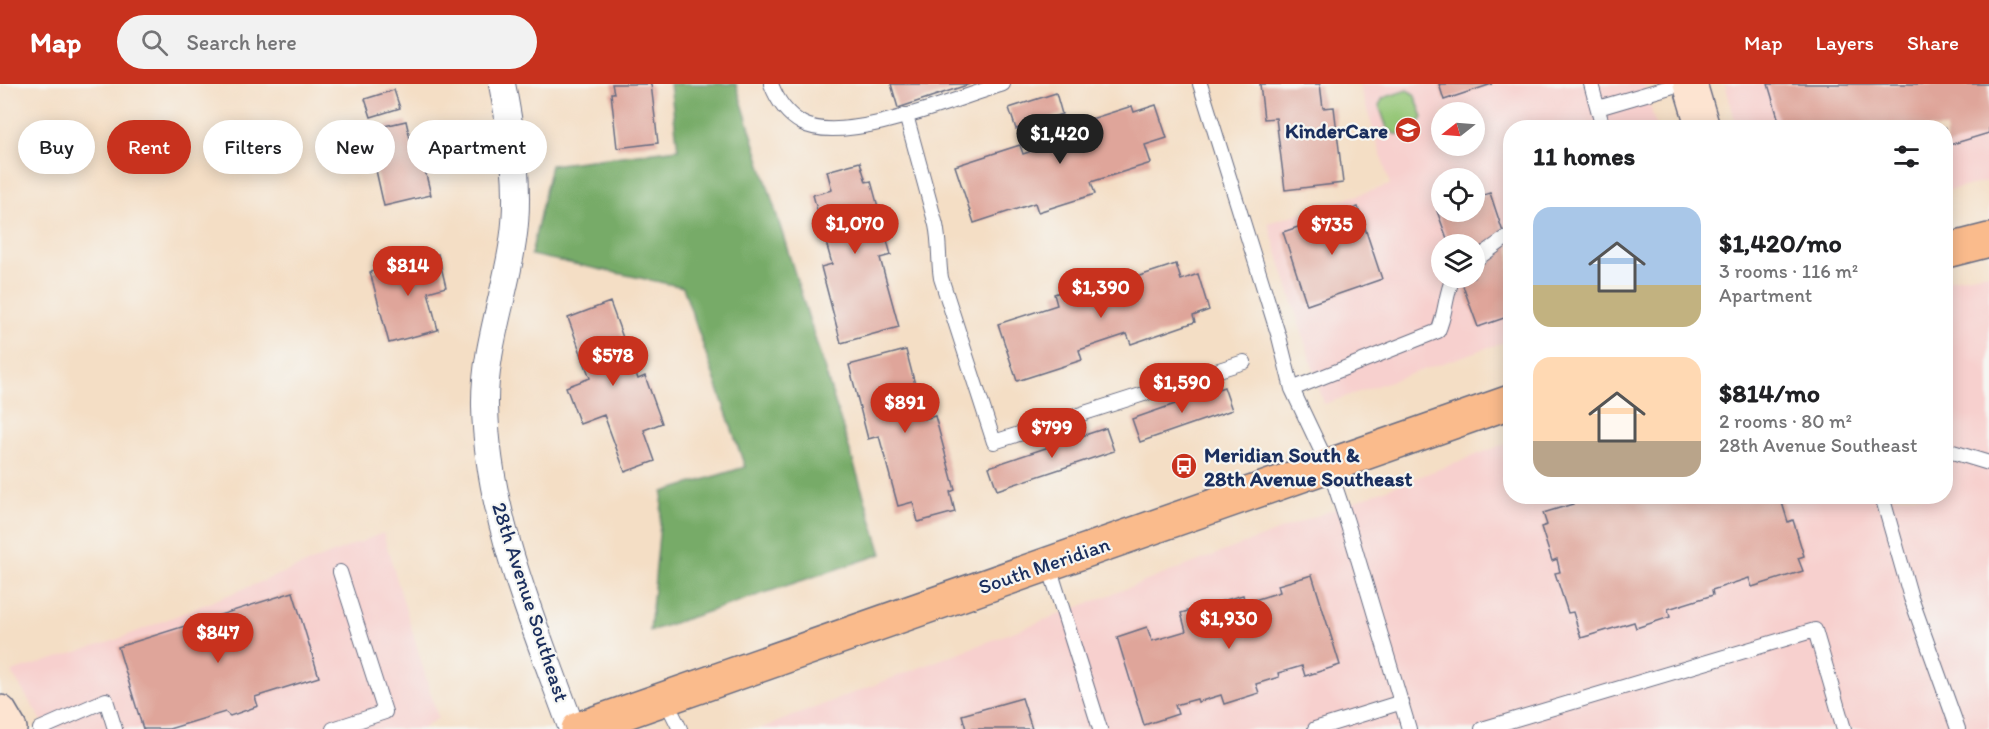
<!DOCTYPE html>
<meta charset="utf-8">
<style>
:root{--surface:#fff;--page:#f2f2f2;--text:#202124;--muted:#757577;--accent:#c8321e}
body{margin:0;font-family:Itim,sans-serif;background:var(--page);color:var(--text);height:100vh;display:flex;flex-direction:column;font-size:22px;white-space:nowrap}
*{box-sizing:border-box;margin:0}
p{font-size:20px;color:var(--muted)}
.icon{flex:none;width:33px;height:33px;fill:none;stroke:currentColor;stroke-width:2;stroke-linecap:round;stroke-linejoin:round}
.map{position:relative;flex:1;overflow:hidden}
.sheet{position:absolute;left:1503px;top:36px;width:450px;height:384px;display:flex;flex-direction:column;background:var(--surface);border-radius:24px;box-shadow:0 3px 15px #0003}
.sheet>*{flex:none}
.hud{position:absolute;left:18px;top:36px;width:570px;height:54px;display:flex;gap:12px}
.needle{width:39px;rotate:253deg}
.fabs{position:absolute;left:1431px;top:18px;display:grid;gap:12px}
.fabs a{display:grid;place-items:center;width:54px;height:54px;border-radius:50%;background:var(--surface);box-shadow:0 3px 15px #0003;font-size:30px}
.price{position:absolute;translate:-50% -51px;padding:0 14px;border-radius:21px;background:var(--accent);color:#fff;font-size:20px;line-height:39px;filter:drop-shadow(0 2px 3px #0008)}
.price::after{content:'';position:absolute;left:50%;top:36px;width:18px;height:14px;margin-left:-9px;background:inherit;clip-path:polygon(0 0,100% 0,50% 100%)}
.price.current{background:#222;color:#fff}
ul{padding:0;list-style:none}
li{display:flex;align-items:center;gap:18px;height:150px;padding:0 30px}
li span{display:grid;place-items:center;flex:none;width:168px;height:120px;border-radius:18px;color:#555}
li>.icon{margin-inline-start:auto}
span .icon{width:72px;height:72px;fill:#fffc;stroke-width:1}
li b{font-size:26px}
h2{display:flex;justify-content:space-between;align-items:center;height:72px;padding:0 30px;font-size:26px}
.chip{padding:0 21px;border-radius:27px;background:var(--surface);box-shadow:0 3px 15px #0003;font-size:21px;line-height:54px}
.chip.current{background:var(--accent);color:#fff}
header{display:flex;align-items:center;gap:36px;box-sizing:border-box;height:84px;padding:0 30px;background:var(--accent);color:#fff}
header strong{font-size:28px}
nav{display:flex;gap:33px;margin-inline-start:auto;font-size:21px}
.search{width:420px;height:54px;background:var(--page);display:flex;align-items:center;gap:15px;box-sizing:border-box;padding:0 21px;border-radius:33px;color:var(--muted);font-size:22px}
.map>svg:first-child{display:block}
.built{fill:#f7d0ce;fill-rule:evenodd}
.green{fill:#94c676;stroke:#587a6a;stroke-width:1.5}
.forest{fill:#77ab67;stroke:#496d62;stroke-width:1.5}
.building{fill:#dfa59a}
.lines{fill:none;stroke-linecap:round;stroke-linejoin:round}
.lane-casing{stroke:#676c82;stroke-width:16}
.street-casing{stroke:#676c82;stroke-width:28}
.secondary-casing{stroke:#676c82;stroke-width:36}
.primary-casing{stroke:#676c82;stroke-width:36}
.lane{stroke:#fff;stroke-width:14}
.street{stroke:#fff;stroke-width:26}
.secondary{stroke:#fde4d1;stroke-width:33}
.primary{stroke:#fabb8c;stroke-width:33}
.labels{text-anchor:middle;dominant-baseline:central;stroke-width:4.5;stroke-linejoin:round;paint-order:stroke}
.poi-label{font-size:21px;font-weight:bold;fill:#1b2f5e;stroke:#f6f6f2;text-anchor:end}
.street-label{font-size:21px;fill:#1b2f5e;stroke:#f6f6f2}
</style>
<header>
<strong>Map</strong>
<div class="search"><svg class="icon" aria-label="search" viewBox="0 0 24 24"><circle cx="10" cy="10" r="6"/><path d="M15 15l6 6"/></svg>Search here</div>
<nav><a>Map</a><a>Layers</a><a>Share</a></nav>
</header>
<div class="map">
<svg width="1989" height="645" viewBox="0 0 1989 645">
<rect width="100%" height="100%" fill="#f6f6f2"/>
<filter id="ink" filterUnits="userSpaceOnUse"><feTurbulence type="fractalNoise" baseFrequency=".0167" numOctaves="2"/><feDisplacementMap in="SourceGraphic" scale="12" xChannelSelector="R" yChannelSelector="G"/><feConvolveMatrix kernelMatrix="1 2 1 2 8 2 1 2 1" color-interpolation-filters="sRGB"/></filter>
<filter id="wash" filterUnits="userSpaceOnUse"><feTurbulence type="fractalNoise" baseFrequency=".008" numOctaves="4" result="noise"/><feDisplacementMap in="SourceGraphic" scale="24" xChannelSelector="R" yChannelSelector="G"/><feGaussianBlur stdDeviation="1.35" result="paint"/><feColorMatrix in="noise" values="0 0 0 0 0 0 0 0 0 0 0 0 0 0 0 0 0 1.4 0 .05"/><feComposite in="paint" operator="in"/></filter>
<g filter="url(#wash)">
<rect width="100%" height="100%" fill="#f4dec5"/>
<path class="built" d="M1359,0H1644L1656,43L1510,44V256L1324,320L1268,139L1390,101ZM1442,28H1474V62H1442ZM1442,94H1474V128H1442ZM1442,160H1474V194H1442Z
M1725,0H1989V97L1946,107V44L1737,43Z
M1989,189V645H759L1510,358V412H1946V196Z
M383,449L438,634L422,645H47L11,588L113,557Z"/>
<path class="green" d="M1407,6L1414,10L1423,33L1418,42L1396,51L1387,44L1379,21L1383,14Z"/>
<path class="forest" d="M670,0H736L882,470L650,547L663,408L745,383L683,203L531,171L551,81L678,65Z"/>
<g id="blocks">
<path class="building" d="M612,0H651L658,59L617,64L611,9H614Z
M891,0H970L898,24Z
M1260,0H1320L1323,24L1334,23L1343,99L1285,106L1276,34L1264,35Z
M1439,0H1492L1444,16Z
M1768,0H1989V49L1946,62V44H1781Z
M394,6L400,24L371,33L365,15Z
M1056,9L1062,30L1016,45L1009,24Z
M1156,21L1167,54L1145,61L1151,79L1091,98L1095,110L1038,128L1035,119L974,139L955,82L1020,61L1023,70L1069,54L1066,43L1132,22L1134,28Z
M406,37L414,72L421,70L431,111L384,122L367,46Z
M860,78L866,98L871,97L891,171L880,174L899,243L841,259L821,183L832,180L813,111L832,106L827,87Z
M1490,109L1510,169V232L1478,243L1460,194H1474V160H1449L1437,127L1442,125V128H1474V114Z
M1358,123L1382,195L1307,221L1283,148Z
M438,170L446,203L428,208L438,246L389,259L370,188Z
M1176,180L1181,196L1198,190L1209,226L1193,232L1195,238L1131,260L1127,250L1079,266L1082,276L1017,297L998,240L1057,221L1054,210L1112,191L1115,200Z
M610,218L638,295L645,292L662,339L644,346L655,377L625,388L604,331L580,340L566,303L590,294L568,234Z
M906,266L924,335L935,332L955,406L950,408L955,428L918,438L913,418L898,422L879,352L868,355L849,281Z
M1224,303L1232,326L1140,358L1132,335Z
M1106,344L1114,367L997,406L989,383Z
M1571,412H1780L1788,438L1793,436L1804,472L1798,474L1803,487L1752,503L1749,494L1712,506L1713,511L1668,525L1670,533L1636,544L1634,538L1581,554L1573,528L1568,529L1555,489L1560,488L1557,475L1552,477L1541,443L1547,441L1543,429L1573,420Z
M1312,491L1340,581L1305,592L1302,582L1278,589L1279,593L1256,600L1259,609L1224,620L1221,611L1198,618L1197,615L1175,621L1178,630L1144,641L1117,553L1147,543L1152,557L1186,547L1181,529L1243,511L1245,519L1280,508L1278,501Z
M293,508L319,593L255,613L258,622L230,632L225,628L169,645H143L118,563Z
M1022,614L1032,645H966L962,631Z"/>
</g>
</g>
<g filter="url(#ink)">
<use href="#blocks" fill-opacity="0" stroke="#676c82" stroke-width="1.5"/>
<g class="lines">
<g class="lane-casing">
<path id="lane" d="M771,0C777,16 786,30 802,39C843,62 958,14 1003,0
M1200,0L1279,253L1292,305L1328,381L1347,438L1409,645
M1591,0L1603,44
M1598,24L1680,0
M906,31L936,141C940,159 938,176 941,194L994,358L1244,278
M1474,177L1510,151
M1292,305L1438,247C1446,230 1445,211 1453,194
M1946,366L1989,379
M1882,412L1911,514L1958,645
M1048,479L1100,645
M665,615L680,645
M40,645L106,616L115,645
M333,645L385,628L340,488
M1315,645L1402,618
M1482,645L1815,546L1844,645"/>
</g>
<g class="street-casing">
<path id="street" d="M502,0C512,52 521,104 513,157C505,213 484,265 485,322C487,432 535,543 572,645"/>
</g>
<g class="secondary-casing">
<path id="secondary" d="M1690,0L1703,44
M0,628L10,645"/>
</g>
<g class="primary-casing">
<path id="primary" d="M1946,167L1989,156
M578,645L1510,318"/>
</g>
<use href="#lane" class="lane"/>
<use href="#street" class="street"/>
<use href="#secondary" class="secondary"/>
<use href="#primary" class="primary"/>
</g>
</g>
<defs>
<g id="school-disc" transform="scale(1.35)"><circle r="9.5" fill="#c8321e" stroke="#f6f6f2"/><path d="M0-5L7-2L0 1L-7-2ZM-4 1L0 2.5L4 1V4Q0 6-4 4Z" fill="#fff"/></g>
<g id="bus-disc" transform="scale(1.35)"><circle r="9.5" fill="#c8321e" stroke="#f6f6f2"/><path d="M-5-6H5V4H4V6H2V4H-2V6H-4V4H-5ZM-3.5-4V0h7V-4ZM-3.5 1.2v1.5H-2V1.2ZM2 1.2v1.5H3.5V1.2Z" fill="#fff"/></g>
</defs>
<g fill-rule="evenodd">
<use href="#school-disc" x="1408" y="46"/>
<use href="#bus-disc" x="1184" y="382"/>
</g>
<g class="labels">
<g class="poi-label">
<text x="1388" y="46">KinderCare</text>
<text x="1204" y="370" text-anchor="start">Meridian South &amp;<tspan x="1204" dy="24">28th Avenue Southeast</tspan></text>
</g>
<g class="street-label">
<text transform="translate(1044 481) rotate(-19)">South Meridian</text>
<text transform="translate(531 518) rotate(72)">28th Avenue Southeast</text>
</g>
</g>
</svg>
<div class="fabs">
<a><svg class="needle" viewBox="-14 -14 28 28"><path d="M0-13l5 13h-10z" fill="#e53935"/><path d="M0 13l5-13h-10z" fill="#757577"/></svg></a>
<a><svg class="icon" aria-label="locate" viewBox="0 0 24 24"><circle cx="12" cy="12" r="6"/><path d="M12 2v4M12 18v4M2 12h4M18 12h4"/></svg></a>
<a><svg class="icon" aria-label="layers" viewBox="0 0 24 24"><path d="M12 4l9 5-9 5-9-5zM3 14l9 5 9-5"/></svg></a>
</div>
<b class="price current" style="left:1060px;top:81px">$1,420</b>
<b class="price" style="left:855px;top:171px">$1,070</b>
<b class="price" style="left:1332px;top:172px">$735</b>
<b class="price" style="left:408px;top:213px">$814</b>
<b class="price" style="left:1101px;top:235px">$1,390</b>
<b class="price" style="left:613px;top:303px">$578</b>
<b class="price" style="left:1182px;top:330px">$1,590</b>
<b class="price" style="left:905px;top:350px">$891</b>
<b class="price" style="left:1052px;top:375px">$799</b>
<b class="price" style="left:1229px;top:566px">$1,930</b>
<b class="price" style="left:218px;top:580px">$847</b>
<div class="hud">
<a class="chip">Buy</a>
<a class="chip current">Rent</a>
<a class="chip">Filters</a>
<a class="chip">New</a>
<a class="chip">Apartment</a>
</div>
<section class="sheet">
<h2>11 homes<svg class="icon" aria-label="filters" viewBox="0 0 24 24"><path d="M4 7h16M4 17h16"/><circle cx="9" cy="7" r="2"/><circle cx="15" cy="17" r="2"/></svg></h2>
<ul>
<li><span style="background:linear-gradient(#a9c7e8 65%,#c2b280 0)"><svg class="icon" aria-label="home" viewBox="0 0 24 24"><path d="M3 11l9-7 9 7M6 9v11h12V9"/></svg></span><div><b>$1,420/mo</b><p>3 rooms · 116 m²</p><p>Apartment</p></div></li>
<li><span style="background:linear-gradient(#ffd9b3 70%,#b9a48a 0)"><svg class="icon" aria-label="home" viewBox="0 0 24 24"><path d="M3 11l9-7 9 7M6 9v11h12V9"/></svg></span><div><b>$814/mo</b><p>2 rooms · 80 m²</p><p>28th Avenue Southeast</p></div></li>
</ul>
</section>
</div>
